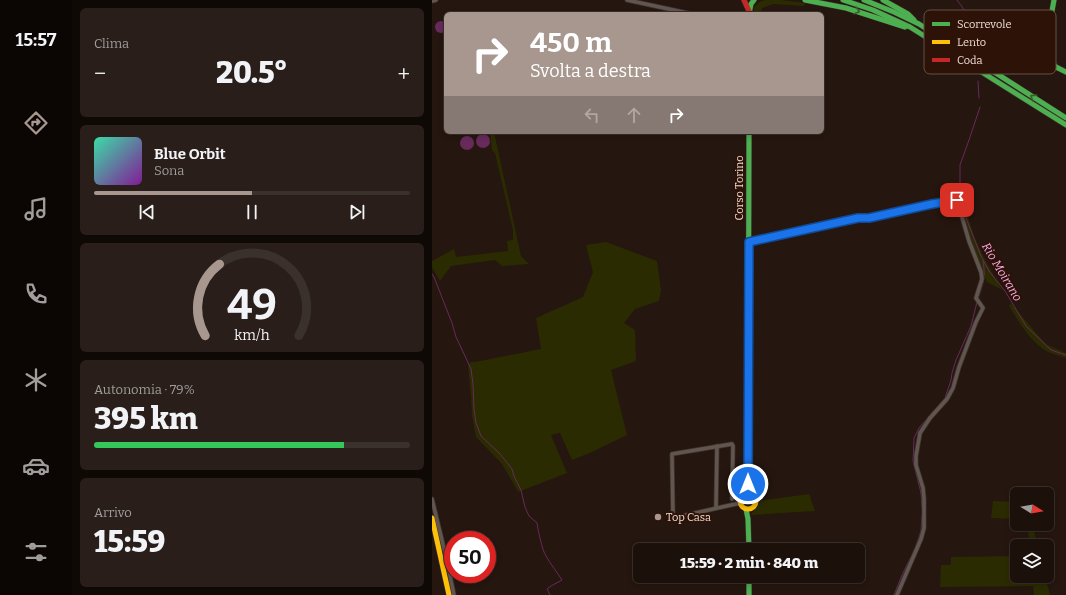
<!DOCTYPE html>
<html lang="it">
<meta charset="utf-8">
<style>
:root{--surface:#1c100b;--page:#291e19;--text:#f1f3f6;--muted:#a09d9d;--line:#3a302c;--accent:#a8978f}
body{margin:0;font-family:Bitter,serif;background:var(--page);color:var(--text);height:100vh;display:flex;flex-direction:column;font-size:15px;white-space:nowrap}
*{box-sizing:border-box;margin:0}
p{font-size:13px;color:var(--muted)}
.icon{flex:none;width:22px;height:22px;fill:none;stroke:currentColor;stroke-width:2;stroke-linecap:round;stroke-linejoin:round}
.map{position:relative;flex:1;overflow:hidden}
.side{display:flex;flex-direction:column;gap:8px;padding:8px;background:#0f0906;width:360px}
.side>*{flex:none}
.guide{position:absolute;left:12px;top:12px;width:380px;height:122px;border-radius:6px;box-shadow:0 2px 6px #0003,0 0 0 1px var(--line);background:#a8978f;color:#fff;overflow:hidden}
.needle{width:26px;rotate:101deg}
.buttons{position:absolute;left:578px;top:487px;display:grid;gap:8px}
.buttons a{display:grid;place-items:center;width:44px;height:44px;border-radius:6px;background:var(--surface);box-shadow:0 2px 6px #0003,0 0 0 1px var(--line);font-size:20px}
.speed{position:absolute;left:12px;top:531px;display:flex;gap:8px;font-size:20px;font-weight:700;text-align:center}
.speed>*{display:grid;place-content:center;width:52px;height:52px;border-radius:50%;background:var(--surface);box-shadow:0 2px 6px #0003,0 0 0 1px var(--line);line-height:1}
.speed .limit{border:6px solid #d22;background:#fff;color:#111}
.pin{position:absolute;display:grid;place-items:center;width:34px;height:34px;color:#fff;margin:-17px;border-radius:8px;box-shadow:0 2px 6px #0006}
.me{position:absolute;width:44px;margin:-22px;rotate:0deg;stroke-linejoin:round;filter:drop-shadow(0 0 3px #0008)}
.turn{display:flex;align-items:center;gap:14px;height:84px;padding:0 20px;font-size:18px}
.turn .icon{width:52px;height:52px;stroke-width:2.5}
.turn b{display:block;font-size:28px;line-height:34px}
.lanes{display:flex;align-items:center;height:38px;padding:0 20px;background:#0003;justify-content:center;gap:20px;direction:ltr}
.lanes .off{opacity:.35}
.big{font-size:30px;font-weight:800;line-height:1.1}
.side .tile{flex:1;display:flex;flex-direction:column;justify-content:center;gap:6px;min-width:0;padding:0 14px;border-radius:6px;background:var(--page)}
.side .dial{align-items:center;gap:0}
.dial svg{height:104px;overflow:visible;fill:none;stroke:var(--line);stroke-width:7;stroke-linecap:round;text-anchor:middle}
.dial text{fill:var(--text);stroke:none}
.song{display:flex;align-items:center;gap:12px}
.cover{width:48px;height:48px;border-radius:6px;background:linear-gradient(135deg,hsl(160 70% 55%),hsl(290 70% 35%))}
.played{height:4px;border-radius:2px;background:linear-gradient(90deg,var(--accent) 50%,var(--line) 50%)}
.keys{display:flex;justify-content:space-around;direction:ltr}
.heat{display:flex;justify-content:space-between;align-items:center;font-size:22px;direction:ltr}
.charge{height:6px;border-radius:3px;background:linear-gradient(90deg,#34c759 79%,var(--line) 0)}
.trip{position:absolute;left:201px;top:543px;width:232px;height:40px;border-radius:6px;background:var(--surface);box-shadow:0 2px 6px #0003,0 0 0 1px var(--line);font-weight:800;line-height:40px;text-align:center}
main{display:flex;flex:1;min-height:0}
.tabs{display:flex;flex-direction:column;width:72px;justify-content:space-around;align-items:center;background:#0b0604;color:var(--muted)}
.tabs .icon{width:28px;height:28px}
.tabs .on{color:var(--accent)}
.tabs b{font-size:18px;color:var(--text)}
.map>svg:first-child{display:block}
</style>
<main>
<nav class="tabs">
<b>15:57</b>
<svg class="icon on" aria-label="directions" viewBox="0 0 24 24"><path d="M12 3l9 9-9 9-9-9zM9 14v-3h6M13 9l2 2-2 2"/></svg>
<svg class="icon" aria-label="music" viewBox="0 0 24 24"><path d="M9 18V5l10-2v13"/><circle cx="6" cy="18" r="3"/><circle cx="16" cy="16" r="3"/></svg>
<svg class="icon" aria-label="phone" viewBox="0 0 24 24"><path d="M5 4h4l2 5-3 2q2 4 5 5l2-3 5 2v4C11 20 4 13 5 4z"/></svg>
<svg class="icon" aria-label="climate" viewBox="0 0 24 24"><path d="M12 3v18M4 7l16 10M4 17L20 7"/></svg>
<svg class="icon" aria-label="car" viewBox="0 0 24 24"><path d="M5 17H2v-5l4-1 3-4h7l3 4 3 1v5h-3M9 17h6M6 11h13"/><circle cx="7" cy="17" r="2"/><circle cx="17" cy="17" r="2"/></svg>
<svg class="icon" aria-label="filters" viewBox="0 0 24 24"><path d="M4 7h16M4 17h16"/><circle cx="9" cy="7" r="2"/><circle cx="15" cy="17" r="2"/></svg>
</nav>
<section class="side">
<div class="tile"><p>Clima</p>
<div class="heat"><a>−</a><b class="big">20.5°</b><a>+</a></div>
</div>
<div class="tile">
<div class="song"><i class="cover"></i><div><b>Blue Orbit</b><p>Sona</p></div></div>
<div class="played"></div>
<div class="keys"><svg class="icon" aria-label="previous" viewBox="0 0 24 24"><path d="M18 5L8 12l10 7zM5 5v14"/></svg><svg class="icon" aria-label="pause" viewBox="0 0 24 24"><path d="M8 5v14M16 5v14"/></svg><svg class="icon" aria-label="next" viewBox="0 0 24 24"><path d="M6 5l10 7-10 7zM19 5v14"/></svg></div>
</div>
<div class="tile dial"><svg viewBox="0 0 100 80">
<path d="M14 69A42 42 0 1 1 86 69"/>
<path d="M14 69A42 42 0 0 1 25 14" stroke="#a8978f"/>
<text x="50" y="56" font-size="32" font-weight="700">49</text>
<text x="50" y="72" font-size="11">km/h</text>
</svg></div>
<div class="tile"><p>Autonomia · 79%</p><b class="big">395 km</b><div class="charge"></div></div>
<div class="tile"><p>Arrivo</p><b class="big">15:59</b></div>
</section>
<div class="map">
<svg width="634" height="595" viewBox="0 0 634 595">
<rect width="100%" height="100%" fill="#25160f"/>
<g fill="#2b2b02">
<polygon points="335,0 349,0 373,3 372,6 341,4 330,8 329,14 322,14 322,7 329,1"/>
<polygon points="58,132 62,132 89,256 97,264 70,266 63,260 19,266 8,281 0,267 0,261 22,249 24,257 76,251 75,241 81,240 81,230 63,153 60,150"/>
<polygon points="524,183 527,197 523,197 512,186"/>
<polygon points="527,202 531,202 542,236 553,260 570,290 555,282 541,247"/>
<polygon points="174,242 225,261 229,290 227,301 203,309 192,323 203,330 204,361 179,370 195,435 160,452 140,460 128,433 119,435 135,473 86,492 84,488 70,464 44,437 40,416 39,396 36,365 39,362 43,362 109,349 104,318 151,297 161,272 154,245"/>
<path d="M579 303 604 333 615 345 634 353V358C628 356 621 354 616 352 598 342 587 322 577 306Z"/>
<path d="M377 494 383 511 319 515C322 509 325 509 327 501Z"/>
<polygon points="561,501 585,502 585,519 559,518"/>
<polygon points="595,524 600,524 606,546 598,546"/>
<polygon points="585,556 585,576 613,576 618,595 602,595 601,586 508,587 509,565 519,565 519,557"/>
</g>
<g fill="#672a5b">
<circle cx="9" cy="27" r="6"/>
<circle cx="51" cy="141" r="7"/>
<circle cx="35" cy="143" r="7"/>
</g>
<g fill="none" stroke-linecap="round" stroke-linejoin="round">
<g stroke="#672a5b" stroke-width="1">
<path d="M525 0C538 16 544 35 551 54"/>
<polyline points="546,81 547,98"/>
<polyline points="548,107 537,140 528,165 528,191 534,218 549,256 557,271 573,291 594,326 619,350 634,355"/>
<path d="M0 274 2 277 20 323 24 337 33 356 39 369 41 384 42 409 44 423 49 436 68 454 80 469 82 476 89 490 93 507 97 516 105 523C106 530 110 550 114 556 119 565 125 572 130 580L119 586 115 589 118 595"/>
<path d="M546 299C551 283 554 278 551 261"/>
<polyline points="490,507 489,493 481,461 482,438 487,428 513,398 519,380 520,373 524,360 539,326 545,302"/>
<polyline points="484,546 489,531 490,516"/>
<polyline points="462,595 470,575 483,549"/>
</g>
<g stroke="#3f332e" stroke-width="5">
<g id="street">
<polyline points="195,0 260,14"/>
<polyline points="0,1 4,0"/>
<polyline points="317,242 426,218 437,218 500,204 528,199"/>
<polyline points="0,499 15,561 22,595"/>
<polyline points="300,499 301,446 300,444 240,454 241,518 308,503"/>
<polyline points="284,508 285,446"/>
<polyline points="465,595 489,539 492,528 492,499 491,488 484,465 484,456 488,433 498,418 515,399 521,388 527,367 544,322 551,308 544,298 550,279 549,272 537,241 525,200"/>
</g>
</g>
<g stroke="#3f332e" stroke-width="6">
<g id="fast">
<polyline points="373,0 414,8 473,27"/>
<polyline points="411,0 441,10 478,27 634,125"/>
<polyline points="432,0 462,12 487,24 634,118"/>
<polyline points="451,0 476,14 482,20"/>
<polyline points="622,0 618,22 621,64 624,67 634,72"/>
<polyline points="317,14 319,4 322,0"/>
<polyline points="314,493 316,484 317,132"/>
<polyline points="314,509 316,519 317,550"/>
<polyline points="317,576 317,595"/>
</g>
</g>
<g stroke="#3f332e" stroke-width="6">
<g id="slow">
<circle cx="316" cy="501" r="8"/>
<polyline points="0,518 17,595"/>
</g>
</g>
<g stroke="#3f332e" stroke-width="6">
<polyline id="jam" points="312,0 317,11"/>
</g>
<use href="#street" stroke="#615550" stroke-width="3.5"/>
<use href="#fast" stroke="#4caf50" stroke-width="5"/>
<use href="#slow" stroke="#ffc107" stroke-width="5"/>
<use href="#jam" stroke="#c62828" stroke-width="5"/>
</g>
<defs><path id="oneway-chevron" d="M-2-3.5L2.5 0L-2 3.5" fill="none" stroke-width="1.6" stroke-linecap="round" stroke-linejoin="round"/></defs>
<g stroke="#3c602c">
<use href="#oneway-chevron" transform="translate(425 11) rotate(16)"/>
<use href="#oneway-chevron" transform="translate(601 97) rotate(-147)"/>
</g>
<g fill="none" stroke-linecap="round" stroke-linejoin="round">
<g stroke="#114b97" stroke-width="10">
<polyline id="route" points="316,484 317,242 426,218 437,218 500,204 525,200"/>
</g>
<use href="#route" stroke="#1a73e8" stroke-width="7"/>
</g>
<circle fill="#a8978f" stroke="#2d1207" stroke-width="1.5" cx="226" cy="517" r="4"/>
<g text-anchor="middle" dominant-baseline="central" stroke-width="4" stroke-linejoin="round" paint-order="stroke">
<g font-size="11" fill="#efdcd4" stroke="#2d1207">
<text transform="translate(307 188) rotate(-90)">Corso Torino</text>
</g>
<g font-size="11" fill="#efdcd4" stroke="#2d1207" text-anchor="start">
<text x="234" y="517">Top Casa</text>
</g>
<g font-size="12" font-style="italic" fill="#f7abe8" stroke="#2d1207">
<text transform="translate(570 272) rotate(59)">Rio Moirano</text>
</g>
</g>
<rect x="492" y="10" width="132" height="64" rx="6" fill="#2d1207" stroke="#674f44" stroke-width="1"/>
<rect x="500" y="22" width="18" height="4" fill="#4caf50"/>
<rect x="500" y="40" width="18" height="4" fill="#ffc107"/>
<rect x="500" y="58" width="18" height="4" fill="#c62828"/>
<g font-size="11" fill="#efdcd4">
<text x="525" y="28">Scorrevole</text>
<text x="525" y="46">Lento</text>
<text x="525" y="64">Coda</text>
</g>
</svg>
<div class="buttons">
<a><svg class="needle" viewBox="-14 -14 28 28"><path d="M0-13l5 13h-10z" fill="#e53935"/><path d="M0 13l5-13h-10z" fill="#a09d9d"/></svg></a>
<a><svg class="icon" aria-label="layers" viewBox="0 0 24 24"><path d="M12 4l9 5-9 5-9-5zM3 14l9 5 9-5"/></svg></a>
</div>
<div class="speed"><div class="limit">50</div></div>
<div class="pin" style="left:525px;top:200px;background:#d93025"><svg class="icon" aria-label="arrive" viewBox="0 0 24 24"><path d="M6 21V4h12l-3 4 3 4H6"/></svg></div>
<svg class="me" style="left:316px;top:484px" viewBox="-20 -20 40 40"><circle r="17" fill="#1a73e8" stroke="#fff" stroke-width="3"/><path d="M0-11L8 9 0 5-8 9z" fill="#fff"/></svg>
<div class="trip">15:59 · 2 min · 840 m</div>
<div class="guide">
<div class="turn"><svg class="icon" aria-label="right" viewBox="0 0 24 24"><path d="M7 20v-9h11M14 6l5 5-5 5"/></svg><div><b>450 m</b>Svolta a destra</div></div>
<div class="lanes"><svg class="icon off" aria-label="left" viewBox="0 0 24 24"><path d="M17 20v-9H6M10 6l-5 5 5 5"/></svg><svg class="icon off" aria-label="ahead" viewBox="0 0 24 24"><path d="M12 20V5M6 11l6-6 6 6"/></svg><svg class="icon" aria-label="right" viewBox="0 0 24 24"><path d="M7 20v-9h11M14 6l5 5-5 5"/></svg></div>
</div>
</div>
</main>
